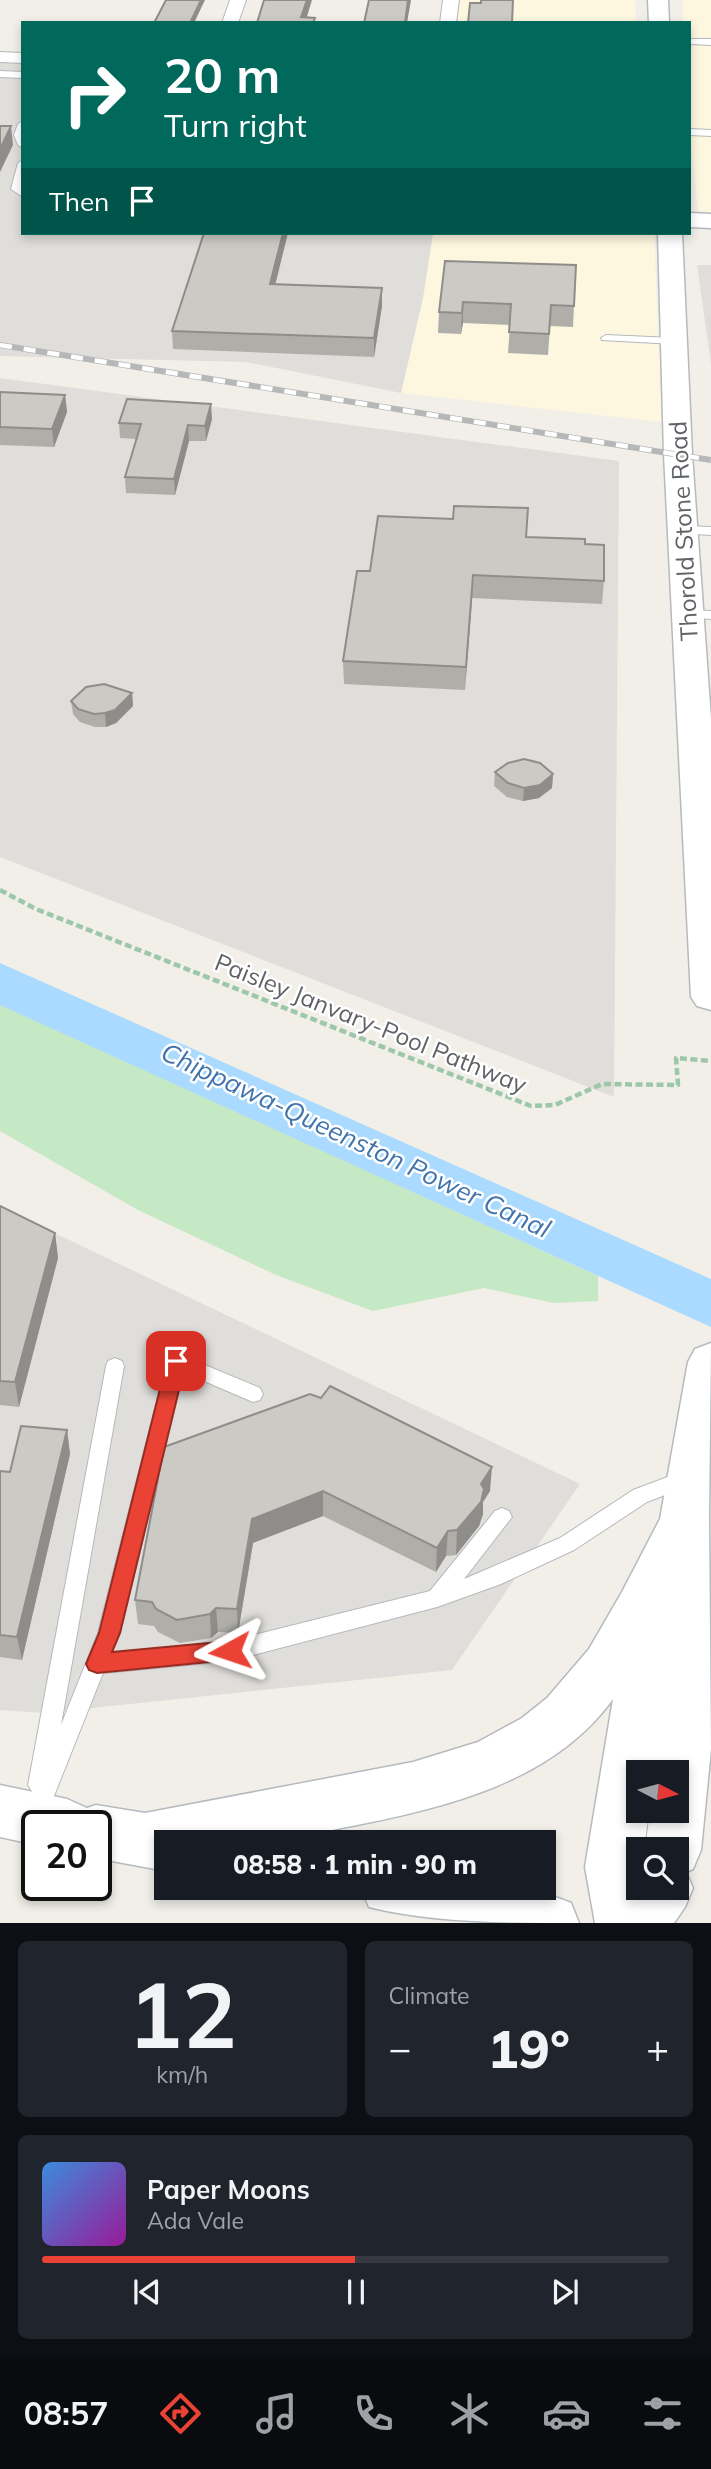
<!DOCTYPE html>
<meta charset="utf-8">
<style>
:root{--surface:#171b24;--page:#20242c;--text:#f1f3f6;--muted:#9ea1a6;--line:#363941;--accent:#ea4335}
body{margin:0;font-family:Mulish,sans-serif;background:var(--page);color:var(--text);height:100vh;display:flex;flex-direction:column;font-size:26px;white-space:nowrap}
*{box-sizing:border-box;margin:0}
p{font-size:23px;color:var(--muted)}
.icon{flex:none;width:38px;height:38px;fill:none;stroke:currentColor;stroke-width:2;stroke-linecap:round;stroke-linejoin:round}
.map{position:relative;height:1923px;overflow:hidden}
.side{display:flex;flex-direction:column;gap:18px;padding:18px;background:#0d0f14;flex:1}
.side>*{flex:none}
.top-card{position:absolute;left:21px;top:21px;width:670px;height:214px;border-radius:0px;box-shadow:0 4px 10px #0003;background:#00695c;color:#fff;overflow:hidden}
.needle{width:46px;rotate:96deg}
.buttons{position:absolute;left:626px;top:1760px;display:grid;gap:14px}
.buttons a{display:grid;place-items:center;width:63px;height:63px;border-radius:0px;background:var(--surface);box-shadow:0 4px 10px #0003;font-size:35px}
.speed{position:absolute;left:21px;top:1810px;display:flex;gap:14px;font-size:35px;font-weight:700;text-align:center}
.speed>*{display:grid;place-content:center;width:91px;height:91px;border-radius:50%;background:var(--surface);box-shadow:0 4px 10px #0003;line-height:1}
.speed .limit{border:4px solid #111;border-radius:10px;background:#fff;color:#111}
.pin{position:absolute;display:grid;place-items:center;width:60px;height:60px;color:#fff;margin:-30px;border-radius:14px;box-shadow:0 4px 10px #0006}
.me{position:absolute;width:77px;margin:-38px;rotate:265deg;stroke-linejoin:round;filter:drop-shadow(0 0 5px #0008)}
.turn{display:flex;align-items:center;gap:24px;height:147px;padding:0 28px;font-size:32px}
.turn .icon{width:91px;height:91px;stroke-width:2.5}
.turn b{display:block;font-size:49px;line-height:60px}
.then{display:flex;align-items:center;height:66px;padding:0 28px;background:#0003;gap:14px;font-size:26px}
.big{font-size:52px;font-weight:800;line-height:1.1}
.side .widget{flex:1;display:flex;flex-direction:column;justify-content:center;gap:10px;min-width:0;padding:0 24px;border-radius:10px;background:var(--page)}
.side .dial{align-items:center;gap:0}
.dial b{font-size:91px;line-height:1}
.song{display:flex;align-items:center;gap:21px}
.cover{width:84px;height:84px;border-radius:10px;background:linear-gradient(135deg,hsl(210 70% 55%),hsl(300 70% 35%))}
.played{height:7px;border-radius:4px;background:linear-gradient(90deg,var(--accent) 50%,var(--line) 50%)}
.keys{display:flex;justify-content:space-around;direction:ltr}
.heat{display:flex;justify-content:space-between;align-items:center;font-size:38px;direction:ltr}
.side .tiles{flex:1;display:grid;gap:18px;grid-template-columns:1fr 1fr}
.widget:last-child{grid-column:span 2}
.trip{position:absolute;left:154px;top:1830px;width:402px;height:70px;border-radius:0px;background:var(--surface);box-shadow:0 4px 10px #0003;font-weight:800;line-height:70px;text-align:center}
.dock{display:flex;height:112px;justify-content:space-around;align-items:center;background:#090b0e;color:var(--muted)}
.dock .icon{width:49px;height:49px}
.dock .active{color:var(--accent)}
.dock b{font-size:32px;color:var(--text)}
.map>svg:first-child{display:block}
</style>
<div class="map">
<svg width="711" height="1923" viewBox="0 0 711 1923">
<rect width="100%" height="100%" fill="#f1efe8"/>
<g fill="#fef7e0">
<polygon points="460,0 635,0 636,23 456,23"/>
<polygon points="683,0 711,0 711,212 698,211 690,134 690,23 683,23"/>
<polygon points="433,233 654,233 662,422 401,393 423,298"/>
</g>
<g fill="#e0deda">
<polygon points="0,61 23,62 23,233 433,233 423,298 401,393 246,362 0,356"/>
<polygon points="697,265 711,265 711,364"/>
<polygon points="0,378 619,461 614,1097 0,857"/>
<polygon points="0,1207 580,1484 452,1670 45,1713 0,1710"/>
</g>
<polygon fill="#c5e8c5" points="0,1003 598,1276 598,1301 554,1303 484,1288 373,1311 276,1275 138,1210 0,1131"/>
<polygon fill="#aadaff" points="0,963 711,1279 711,1327 0,1005"/>
<g fill="none" stroke-linecap="round" stroke-linejoin="round">
<g stroke="#b5b8bc" stroke-width="2">
<g id="service">
<polygon points="711,39 711,45 690,44 690,39"/>
<polygon points="0,71 23,72 23,78 0,77"/>
<polygon points="23,121 23,148 18,145 14,135 18,124"/>
<polygon points="690,129 711,130 711,136 690,135"/>
<polygon points="23,160 23,197 11,189 18,163"/>
<polygon points="606,335 674,338 679,341 674,344 602,340 601,338"/>
<polygon points="683,526 711,527 711,535 679,533 679,527"/>
<polygon points="688,610 711,611 711,619 683,617 683,611"/>
<polygon points="176,1353 260,1388 263,1394 260,1400 253,1402 183,1372 120,1633 111,1653 230,1641 430,1591 495,1511 502,1508 509,1511 512,1517 464,1579 560,1538 633,1490 686,1470 693,1472 696,1478 693,1484 647,1502 574,1550 501,1584 437,1607 230,1661 103,1673 44,1821 36,1824 28,1821 25,1813 33,1793 28,1785 106,1366 108,1361 115,1358 122,1361 124,1366 61,1725 98,1633 167,1361 169,1356"/>
</g>
</g>
<g stroke="#b5b8bc" stroke-width="2">
<g id="minor">
<polygon points="230,0 246,0 238,23 222,23"/>
<polygon points="443,0 459,0 456,23 440,23"/>
<polygon points="0,52 23,53 23,63 0,62"/>
</g>
</g>
<g stroke="#b5b8bc" stroke-width="3">
<polygon id="tertiary" points="690,213 711,214 711,228 690,227"/>
</g>
<g stroke="#b6babf" stroke-width="3">
<g id="secondary">
<polygon points="648,0 668,0 669,23 649,23"/>
<polygon points="658,233 682,233 692,454 711,719 711,1010 697,1006 691,997 664,454"/>
<path d="M711 1343 709 1518 711 1749 701 1850 693 1869 686 1872 693 1888 685 1907 674 1923H595L585 1867 613 1699C553 1782 447 1807 352 1826 324 1831 296 1839 268 1842 235 1847 199 1843 166 1843V1871L96 1858V1825H37V1845L0 1837V1785L67 1799 87 1808 96 1805 145 1813 413 1762 478 1742 522 1718 547 1698 589 1649 622 1592 660 1519 688 1362 695 1349ZM639 1773H677V1811H650L645 1850H677V1888H639V1850H644L649 1811H639Z"/>
<path d="M361 1888C427 1888 511 1878 571 1903L579 1923C512 1923 432 1923 369 1907Z"/>
</g>
</g>
<polyline stroke="#9cc7a9" stroke-width="4.5" stroke-dasharray="7 3.5" stroke-linecap="butt" points="0,890 36,909 531,1106 555,1105 602,1084 678,1085 676,1058 711,1061"/>
<use href="#service" fill="#fff" fill-rule="evenodd"/>
<use href="#minor" fill="#fff" fill-rule="evenodd"/>
<use href="#tertiary" fill="#fff" fill-rule="evenodd"/>
<use href="#secondary" fill="#fff" fill-rule="evenodd"/>
<g stroke="#b6b7b8" stroke-width="6">
<polyline id="rail" points="0,345 711,460"/>
</g>
<use href="#rail" stroke="#fff" stroke-width="4.5" stroke-dasharray="12" stroke-linecap="butt"/>
</g>
<g fill="#afaea9">
<polygon points="445,261 574,306 573,327 550,326 548,355 508,353 510,325 463,323 461,334 438,333 439,312"/>
<polygon points="275,284 382,306 374,357 173,349 172,331"/>
<polygon points="0,392 65,395 67,412 54,447 0,445"/>
<polygon points="212,419 206,441 189,441 175,495 126,493 125,477 136,439 120,438 119,423"/>
<polygon points="453,519 526,537 585,544 604,581 602,604 472,598 465,690 344,684 343,661 370,571"/>
<polygon points="132,693 133,706 116,723 106,727 95,727 80,722 73,714 71,701"/>
<polygon points="495,772 553,774 552,788 539,798 523,801 507,797 494,786"/>
<polygon points="0,1206 55,1233 58,1258 19,1407 0,1405"/>
<polygon points="67,1430 70,1454 22,1660 0,1657 0,1471 10,1472"/>
<polygon points="164,1447 490,1491 483,1502 483,1514 479,1526 456,1555 446,1556 436,1572 323,1516 253,1543 238,1633 218,1632 211,1638 180,1643 158,1632 154,1626 138,1624 135,1600"/>
</g>
<g fill="#8f8d8a">
<polygon points="201,0 205,0 194,23 190,23"/>
<polygon points="307,0 312,0 305,23 301,17"/>
<polygon points="408,0 411,0 407,23 405,23"/>
<polygon points="11,126 13,145 0,172 0,149"/>
<polygon points="283,233 288,233 271,302 270,284"/>
<polygon points="382,288 382,306 374,357 374,338"/>
<polygon points="463,302 463,323 461,334 462,313"/>
<polygon points="65,395 67,412 54,447 52,429"/>
<polygon points="211,404 212,419 206,441 205,426"/>
<polygon points="188,425 189,441 175,495 174,479"/>
<polygon points="473,575 472,598 465,690 466,667"/>
<polygon points="132,693 133,706 116,723 106,727 105,713"/>
<polygon points="553,774 552,788 539,798 523,801 524,788"/>
<polygon points="55,1233 58,1258 19,1407 15,1382"/>
<polygon points="67,1430 70,1454 22,1660 17,1637"/>
<polygon points="492,1467 490,1491 483,1502 483,1514 479,1526 456,1555 457,1530 481,1484"/>
<polygon points="323,1491 323,1516 253,1543 238,1633 237,1609 252,1519"/>
<polygon points="448,1531 446,1556 436,1572 437,1548"/>
<polygon points="216,1608 218,1632 211,1638 210,1614"/>
</g>
<g fill="#cccac5" stroke="#8f8d8a" stroke-width="2">
<polygon points="166,0 201,0 190,23 154,23"/>
<polygon points="264,0 307,0 301,17 315,18 313,23 257,23"/>
<polygon points="369,0 408,0 405,23 364,23"/>
<polygon points="481,0 513,0 512,23 468,23 470,3 481,3"/>
<polygon points="0,126 11,126 0,149"/>
<polygon points="204,233 283,233 270,284 382,288 374,338 172,331"/>
<polygon points="445,261 576,265 574,306 551,305 549,334 509,332 511,304 463,302 462,313 439,312"/>
<polygon points="0,392 65,395 52,429 0,427"/>
<polygon points="127,399 211,404 205,426 188,425 174,479 125,477 141,424 119,423"/>
<polygon points="454,506 528,508 526,537 585,539 585,544 604,545 604,581 473,575 466,667 343,661 357,571 370,571 378,516 453,519"/>
<polygon points="104,684 132,693 115,710 105,713 94,714 78,709 71,701 86,687"/>
<polygon points="524,759 540,763 553,774 540,785 524,788 508,783 495,772 508,763"/>
<polygon points="0,1206 55,1233 15,1382 0,1381"/>
<polygon points="330,1386 492,1467 481,1484 484,1489 481,1502 457,1530 448,1531 437,1548 323,1491 252,1519 237,1609 216,1608 210,1614 177,1620 156,1609 152,1602 135,1600 164,1447 310,1394 321,1398"/>
<polygon points="21,1426 67,1430 17,1637 0,1635 0,1471 10,1472"/>
</g>
<polygon fill="#ea4335" stroke="#982c22" stroke-width="2" points="176,1353 183,1355 186,1361 120,1633 112,1652 230,1641 237,1644 240,1651 237,1657 230,1660 97,1673 89,1670 86,1664 99,1633 167,1361 170,1355"/>
<g text-anchor="middle" dominant-baseline="central" stroke-width="5" stroke-linejoin="round" paint-order="stroke">
<g font-size="24" fill="#5f6368" stroke="#fff">
<text transform="translate(683 531) rotate(-93)">Thorold Stone Road</text>
<text transform="translate(371 1023) rotate(22)">Paisley Janvary-Pool Pathway</text>
</g>
<g font-size="26" font-style="italic" fill="#4174aa" stroke="#fff">
<text transform="translate(356 1140) rotate(25)">Chippawa-Queenston Power Canal</text>
</g>
</g>
</svg>
<div class="buttons">
<a><svg class="needle" viewBox="-14 -14 28 28"><path d="M0-13l5 13h-10z" fill="#e53935"/><path d="M0 13l5-13h-10z" fill="#9ea1a6"/></svg></a>
<a><svg class="icon" aria-label="search" viewBox="0 0 24 24"><circle cx="10" cy="10" r="6"/><path d="M15 15l6 6"/></svg></a>
</div>
<div class="speed"><div class="limit">20</div></div>
<div class="pin" style="left:176px;top:1361px;background:#d93025"><svg class="icon" aria-label="arrive" viewBox="0 0 24 24"><path d="M6 21V4h12l-3 4 3 4H6"/></svg></div>
<svg class="me" style="left:230px;top:1651px" viewBox="-20 -20 40 40"><path d="M0-17L14 15 0 8-14 15z" fill="#ea4335" stroke="#fff" stroke-width="4"/></svg>
<div class="trip">08:58 · 1 min · 90 m</div>
<div class="top-card">
<div class="turn"><svg class="icon" aria-label="right" viewBox="0 0 24 24"><path d="M7 20v-9h11M14 6l5 5-5 5"/></svg><div><b>20 m</b>Turn right</div></div>
<div class="then">Then<svg class="icon" aria-label="arrive" viewBox="0 0 24 24"><path d="M6 21V4h12l-3 4 3 4H6"/></svg></div>
</div>
</div>
<section class="side">
<div class="tiles">
<div class="widget dial"><b>12</b><p>km/h</p></div>
<div class="widget"><p>Climate</p>
<div class="heat"><a>−</a><b class="big">19°</b><a>+</a></div>
</div>
<div class="widget">
<div class="song"><i class="cover"></i><div><b>Paper Moons</b><p>Ada Vale</p></div></div>
<div class="played"></div>
<div class="keys"><svg class="icon" aria-label="previous" viewBox="0 0 24 24"><path d="M18 5L8 12l10 7zM5 5v14"/></svg><svg class="icon" aria-label="pause" viewBox="0 0 24 24"><path d="M8 5v14M16 5v14"/></svg><svg class="icon" aria-label="next" viewBox="0 0 24 24"><path d="M6 5l10 7-10 7zM19 5v14"/></svg></div>
</div>
</div>
</section>
<nav class="dock">
<b>08:57</b>
<svg class="icon active" aria-label="directions" viewBox="0 0 24 24"><path d="M12 3l9 9-9 9-9-9zM9 14v-3h6M13 9l2 2-2 2"/></svg>
<svg class="icon" aria-label="music" viewBox="0 0 24 24"><path d="M9 18V5l10-2v13"/><circle cx="6" cy="18" r="3"/><circle cx="16" cy="16" r="3"/></svg>
<svg class="icon" aria-label="phone" viewBox="0 0 24 24"><path d="M5 4h4l2 5-3 2q2 4 5 5l2-3 5 2v4C11 20 4 13 5 4z"/></svg>
<svg class="icon" aria-label="climate" viewBox="0 0 24 24"><path d="M12 3v18M4 7l16 10M4 17L20 7"/></svg>
<svg class="icon" aria-label="car" viewBox="0 0 24 24"><path d="M5 17H2v-5l4-1 3-4h7l3 4 3 1v5h-3M9 17h6M6 11h13"/><circle cx="7" cy="17" r="2"/><circle cx="17" cy="17" r="2"/></svg>
<svg class="icon" aria-label="filters" viewBox="0 0 24 24"><path d="M4 7h16M4 17h16"/><circle cx="9" cy="7" r="2"/><circle cx="15" cy="17" r="2"/></svg>
</nav>
